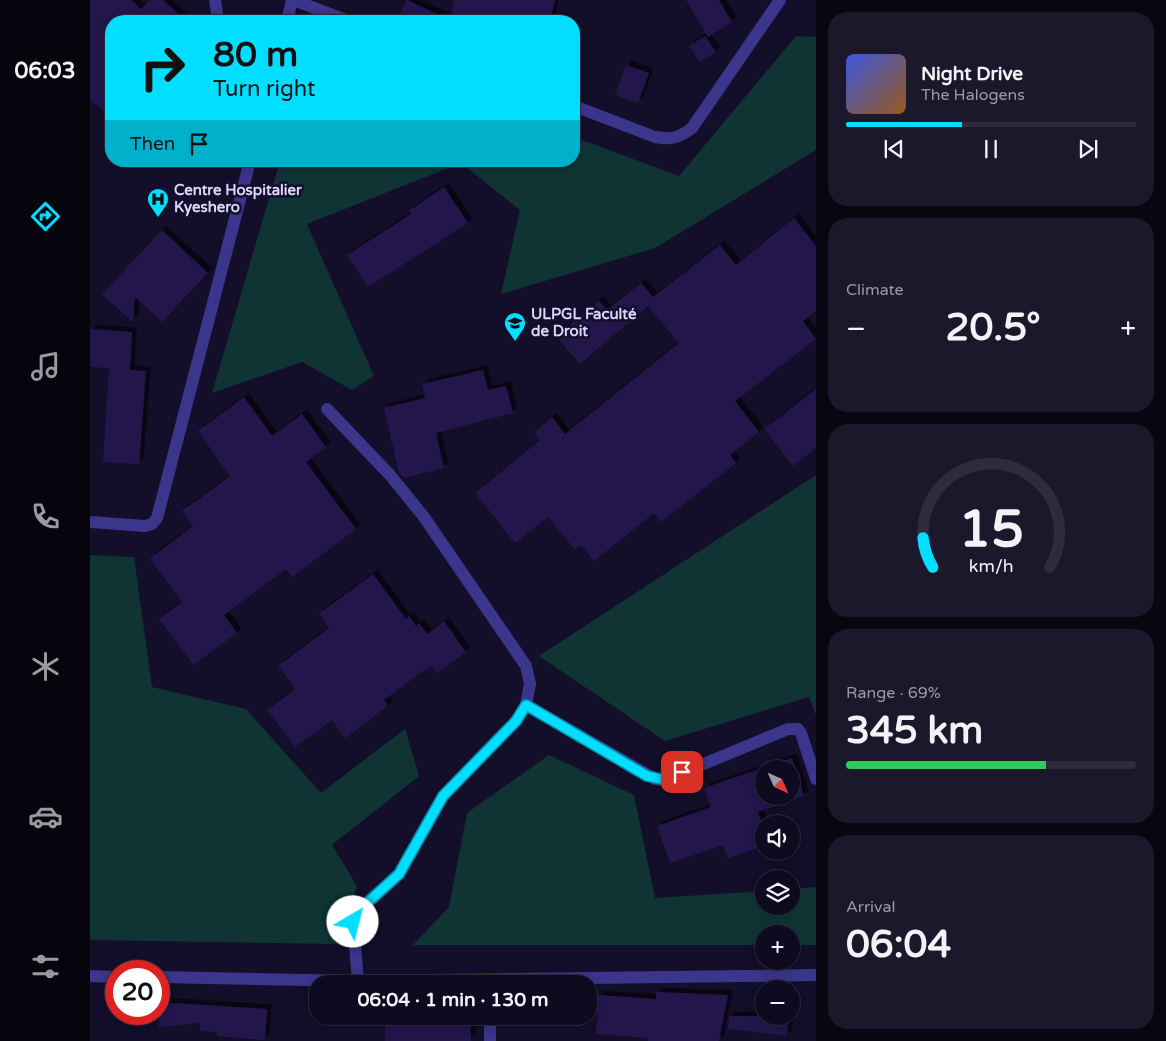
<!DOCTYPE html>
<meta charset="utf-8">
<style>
:root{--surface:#0e0a1f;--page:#1c182c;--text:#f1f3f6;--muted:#9b9aa4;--line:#2e2b3d;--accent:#02deff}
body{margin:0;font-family:"Varela Round",sans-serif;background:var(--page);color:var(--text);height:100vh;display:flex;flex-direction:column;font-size:19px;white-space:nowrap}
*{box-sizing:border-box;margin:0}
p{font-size:16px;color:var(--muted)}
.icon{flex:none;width:28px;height:28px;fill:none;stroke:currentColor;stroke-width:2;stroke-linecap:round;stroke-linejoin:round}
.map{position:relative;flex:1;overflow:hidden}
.sheet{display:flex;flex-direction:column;gap:12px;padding:12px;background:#080611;width:350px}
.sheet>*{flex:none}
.hud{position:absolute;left:15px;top:15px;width:475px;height:152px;border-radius:20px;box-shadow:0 2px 12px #0003,0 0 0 1px var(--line);background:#02deff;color:#111;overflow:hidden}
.needle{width:32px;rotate:135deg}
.tools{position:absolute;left:665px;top:760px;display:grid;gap:10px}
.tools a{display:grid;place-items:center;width:45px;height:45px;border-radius:50%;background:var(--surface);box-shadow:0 2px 12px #0003,0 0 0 1px var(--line);font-size:25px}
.speed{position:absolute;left:15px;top:960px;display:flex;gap:10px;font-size:25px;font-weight:700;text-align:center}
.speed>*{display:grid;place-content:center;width:65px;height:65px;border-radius:50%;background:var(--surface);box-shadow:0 2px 12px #0003,0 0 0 1px var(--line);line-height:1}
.speed .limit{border:8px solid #d22;background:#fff;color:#111}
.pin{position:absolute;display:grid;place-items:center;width:42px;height:42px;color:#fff;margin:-21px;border-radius:10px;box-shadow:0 2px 8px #0006}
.me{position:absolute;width:55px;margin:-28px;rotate:37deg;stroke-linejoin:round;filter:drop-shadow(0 0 4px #0008)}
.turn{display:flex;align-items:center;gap:18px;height:105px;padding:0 25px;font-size:22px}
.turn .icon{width:65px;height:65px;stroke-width:2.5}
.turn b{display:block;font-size:35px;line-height:42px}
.then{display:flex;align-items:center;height:48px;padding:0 25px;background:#0003;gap:10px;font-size:19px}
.big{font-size:38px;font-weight:700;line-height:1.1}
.sheet .card{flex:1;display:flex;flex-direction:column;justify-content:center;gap:8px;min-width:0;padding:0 18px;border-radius:20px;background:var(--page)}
.sheet .dial{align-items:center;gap:0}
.dial svg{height:130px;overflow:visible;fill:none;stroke:var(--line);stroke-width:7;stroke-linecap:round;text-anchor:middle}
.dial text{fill:var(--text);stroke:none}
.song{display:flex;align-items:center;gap:15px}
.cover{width:60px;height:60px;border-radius:8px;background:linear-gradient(135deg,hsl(230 70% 55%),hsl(30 70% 35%))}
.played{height:5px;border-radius:2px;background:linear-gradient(90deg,var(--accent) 40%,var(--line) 40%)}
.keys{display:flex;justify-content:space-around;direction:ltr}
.heat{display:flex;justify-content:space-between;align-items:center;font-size:28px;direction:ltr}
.charge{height:8px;border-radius:4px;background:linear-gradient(90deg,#34c759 69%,var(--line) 0)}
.trip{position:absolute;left:219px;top:975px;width:288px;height:50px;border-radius:20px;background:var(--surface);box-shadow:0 2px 12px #0003,0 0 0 1px var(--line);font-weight:700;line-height:50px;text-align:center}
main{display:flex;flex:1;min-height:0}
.dock{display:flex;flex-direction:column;width:90px;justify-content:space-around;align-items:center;background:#06040c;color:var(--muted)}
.dock .icon{width:35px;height:35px}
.dock .active{color:var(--accent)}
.dock b{font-size:22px;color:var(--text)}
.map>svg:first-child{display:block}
</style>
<main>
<nav class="dock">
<b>06:03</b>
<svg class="icon active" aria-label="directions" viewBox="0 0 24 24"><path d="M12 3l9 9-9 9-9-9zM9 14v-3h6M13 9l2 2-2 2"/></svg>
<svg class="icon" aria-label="music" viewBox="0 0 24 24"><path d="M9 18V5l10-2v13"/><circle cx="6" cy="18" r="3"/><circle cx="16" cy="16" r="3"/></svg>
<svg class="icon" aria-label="phone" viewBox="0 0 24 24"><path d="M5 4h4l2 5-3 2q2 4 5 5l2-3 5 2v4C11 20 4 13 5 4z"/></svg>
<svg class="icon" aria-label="climate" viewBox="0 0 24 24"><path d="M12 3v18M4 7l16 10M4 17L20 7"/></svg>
<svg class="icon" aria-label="car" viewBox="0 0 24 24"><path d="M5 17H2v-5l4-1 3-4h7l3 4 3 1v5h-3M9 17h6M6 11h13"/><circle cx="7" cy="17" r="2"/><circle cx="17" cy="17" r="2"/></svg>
<svg class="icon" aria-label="filters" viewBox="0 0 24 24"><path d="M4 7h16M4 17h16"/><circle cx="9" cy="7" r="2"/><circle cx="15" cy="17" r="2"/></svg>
</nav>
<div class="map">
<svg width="726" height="1041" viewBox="0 0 726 1041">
<defs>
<filter id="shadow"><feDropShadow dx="4.5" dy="-4.5" stdDeviation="0" flood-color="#0009"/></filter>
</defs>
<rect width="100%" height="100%" fill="#130e29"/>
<g fill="#103434">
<polygon points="706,36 726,37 726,150 565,248 411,294 430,210 371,163 217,224 284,376 262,390 212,362 122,393 190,161 484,161 484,137 589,176"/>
<polygon points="726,475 726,715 719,697 575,741 449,656"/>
<polygon points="0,555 44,557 62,687 156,709 231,793 315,729 329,776 242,845 267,886 248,944 0,940"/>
<polygon points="459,755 544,795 565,898 674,891 674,906 701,906 701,889 726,887 726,945 701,945 701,934 674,934 674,945 323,945 359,907 377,813"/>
</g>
<g fill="#24184c" fill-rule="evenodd" filter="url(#shadow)">
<polygon points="0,0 41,0 51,9 60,0 73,0 96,21 21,21 21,119 0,99"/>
<polygon points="317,0 360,20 364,0 465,0 460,21 306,21"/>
<polygon points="596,0 629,0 642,22 618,37"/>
<polygon points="615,36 626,52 610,62 599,46"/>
<polygon points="536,65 559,73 548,103 525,95"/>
<polygon points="354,187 378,223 278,287 257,255 321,214 319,211"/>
<polygon points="704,218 726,246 726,311 713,321 726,339 645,401 669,432 640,455 646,463 571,522 564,513 504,561 491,545 485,550 458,517 425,543 385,493 450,440 444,432 462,417 475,434 589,343 558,306 490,364 466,336 509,301 517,310 551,283 563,297 630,245 646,265"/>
<polygon points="72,230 118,273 72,322 45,297 43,322 12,294"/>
<polygon points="0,329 42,332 40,370 56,371 49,464 13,462 19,368 0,367"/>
<polygon points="393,370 398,390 416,386 423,413 346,433 354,468 313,478 309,473 294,408 335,398 332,384"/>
<polygon points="726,389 726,448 703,466 674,429"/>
<polygon points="154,397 182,436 212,414 236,447 216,462 266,529 202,577 196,569 134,615 147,633 103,665 69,619 92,602 60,559 103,526 92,511 140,476 108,431"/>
<polygon points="283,574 316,619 319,616 326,626 329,623 337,634 354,621 376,652 347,673 341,665 294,700 298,706 255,738 242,720 205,747 177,710 205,689 188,666 239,628 229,614"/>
<path d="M702 758 714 796 668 812 674 828V846L638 858 633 845 580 863 567 826 621 807 614 788ZM674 769H701V796H674Z"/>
<polygon points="566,992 638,995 629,1041 558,1041 558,1038 506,1034 508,995 566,999"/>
<polygon points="69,1002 177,1009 175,1040 127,1036 127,1032 110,1031 110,1023 69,1027"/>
<rect x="295" y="1016" width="86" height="25"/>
<polygon points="639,1016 699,1016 697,1036 638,1029"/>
</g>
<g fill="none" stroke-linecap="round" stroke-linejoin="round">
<g stroke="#3b358c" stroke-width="12">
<polyline points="237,409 300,475 334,517 436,666 440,684 436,705"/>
<polyline points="268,981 263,922 266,913 309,874 353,796 426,721 436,705 565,779 575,780 698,729 708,729 711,733 726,779"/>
</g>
<g stroke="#3b358c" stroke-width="12">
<polyline points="125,0 128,21"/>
<polyline points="203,0 259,21"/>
<polyline points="197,21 202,0"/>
<path d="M484 106 565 137C580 140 589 138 602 128L690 0"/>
<polyline points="0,522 55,526 62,524 67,518 160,161"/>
<polyline points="0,976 26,977"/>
<polyline points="69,977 268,981 726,975"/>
<polyline points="400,1016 400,1041"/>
</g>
</g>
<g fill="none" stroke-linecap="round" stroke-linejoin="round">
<g stroke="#0190a6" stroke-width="12">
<polyline id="route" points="263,922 266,913 309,874 353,796 426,721 436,705 557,776 575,780 592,772"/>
</g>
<use href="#route" stroke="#02deff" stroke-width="9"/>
</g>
<defs>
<g id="hospital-pin" transform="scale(1.125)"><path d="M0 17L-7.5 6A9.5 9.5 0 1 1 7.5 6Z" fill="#02deff" stroke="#130e29"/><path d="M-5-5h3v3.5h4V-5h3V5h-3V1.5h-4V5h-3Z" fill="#111"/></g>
<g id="university-pin" transform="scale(1.125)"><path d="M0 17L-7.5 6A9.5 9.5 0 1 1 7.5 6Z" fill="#02deff" stroke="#130e29"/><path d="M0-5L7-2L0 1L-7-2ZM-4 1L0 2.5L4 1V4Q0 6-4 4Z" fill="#111"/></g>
</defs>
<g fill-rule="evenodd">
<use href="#hospital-pin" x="68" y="199"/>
<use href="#university-pin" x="425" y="323"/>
</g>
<g text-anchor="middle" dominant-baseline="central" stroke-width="5" stroke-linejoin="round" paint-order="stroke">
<g font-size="15" font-weight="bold" fill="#dcd6ff" stroke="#130e29" text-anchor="start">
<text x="84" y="190">Centre Hospitalier<tspan x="84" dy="17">Kyeshero</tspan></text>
<text x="441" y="314">ULPGL Faculté<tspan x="441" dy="17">de Droit</tspan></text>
</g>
</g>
</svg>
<div class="tools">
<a><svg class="needle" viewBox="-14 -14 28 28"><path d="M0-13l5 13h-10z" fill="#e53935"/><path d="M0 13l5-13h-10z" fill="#9b9aa4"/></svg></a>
<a><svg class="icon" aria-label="sound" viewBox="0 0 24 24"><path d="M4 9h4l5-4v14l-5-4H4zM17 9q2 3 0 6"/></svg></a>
<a><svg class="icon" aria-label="layers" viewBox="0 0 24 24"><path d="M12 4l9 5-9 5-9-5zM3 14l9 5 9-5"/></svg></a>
<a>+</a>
<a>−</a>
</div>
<div class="speed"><div class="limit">20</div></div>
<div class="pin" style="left:592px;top:772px;background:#d93025"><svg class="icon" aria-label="arrive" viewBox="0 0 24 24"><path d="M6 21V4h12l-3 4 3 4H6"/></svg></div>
<svg class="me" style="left:263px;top:922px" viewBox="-20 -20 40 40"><circle r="19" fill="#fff"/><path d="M0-13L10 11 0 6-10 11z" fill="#02deff"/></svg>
<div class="trip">06:04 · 1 min · 130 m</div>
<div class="hud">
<div class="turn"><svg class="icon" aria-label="right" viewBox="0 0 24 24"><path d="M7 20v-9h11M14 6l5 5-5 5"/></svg><div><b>80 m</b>Turn right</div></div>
<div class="then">Then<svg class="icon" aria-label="arrive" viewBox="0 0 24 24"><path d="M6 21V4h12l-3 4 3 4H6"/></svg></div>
</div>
</div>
<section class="sheet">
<div class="card">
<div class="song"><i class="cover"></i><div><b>Night Drive</b><p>The Halogens</p></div></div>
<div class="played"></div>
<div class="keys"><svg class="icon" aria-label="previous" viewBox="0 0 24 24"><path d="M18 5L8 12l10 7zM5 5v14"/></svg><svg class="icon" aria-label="pause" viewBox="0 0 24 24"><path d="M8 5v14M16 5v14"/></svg><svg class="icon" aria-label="next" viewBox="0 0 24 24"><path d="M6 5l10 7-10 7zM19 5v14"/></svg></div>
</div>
<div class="card"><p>Climate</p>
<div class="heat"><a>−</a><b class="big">20.5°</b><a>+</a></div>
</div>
<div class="card dial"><svg viewBox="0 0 100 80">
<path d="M14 69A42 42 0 1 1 86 69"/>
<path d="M14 69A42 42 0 0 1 8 51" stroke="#02deff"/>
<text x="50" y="56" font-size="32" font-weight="700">15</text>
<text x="50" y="72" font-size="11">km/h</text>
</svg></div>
<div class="card"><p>Range · 69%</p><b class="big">345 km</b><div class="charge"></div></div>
<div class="card"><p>Arrival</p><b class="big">06:04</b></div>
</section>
</main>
